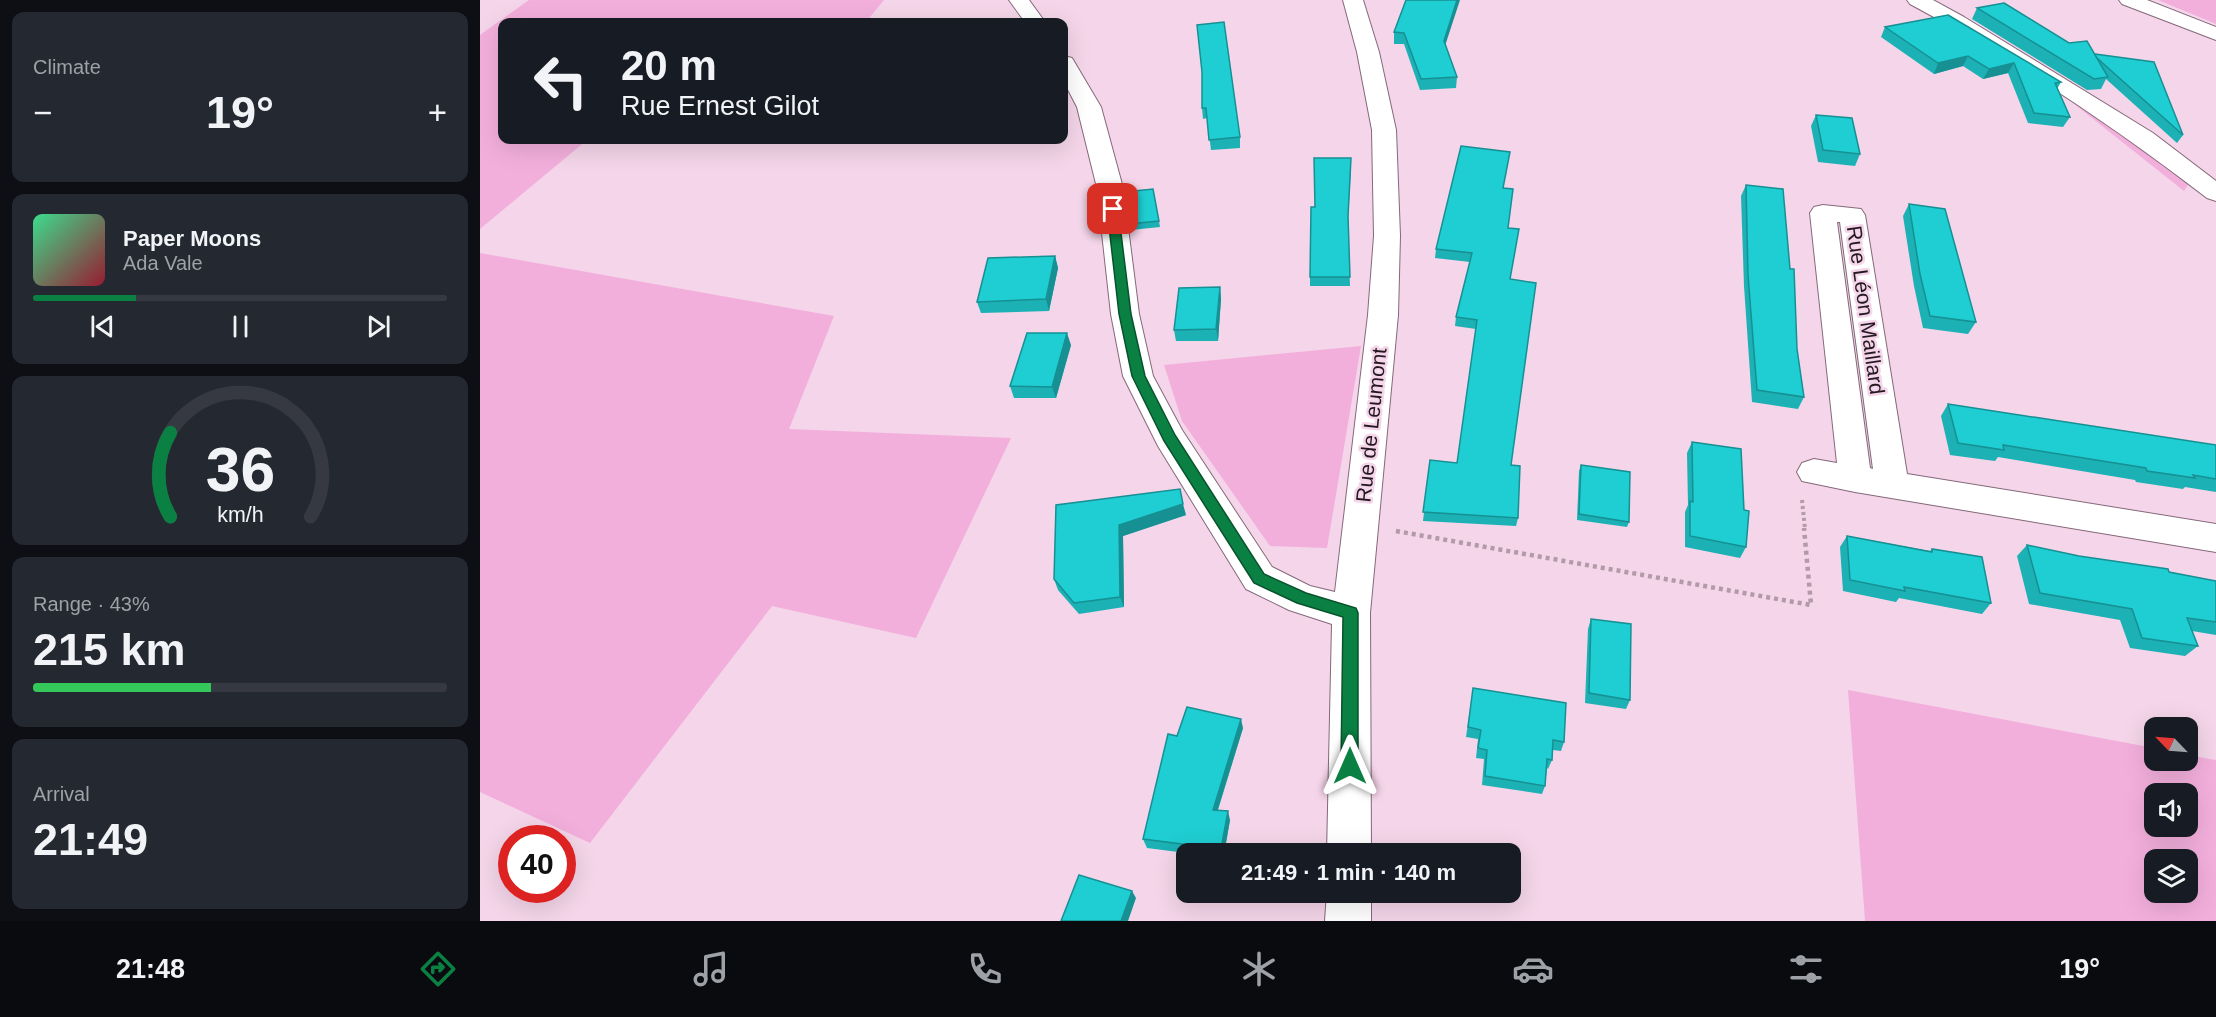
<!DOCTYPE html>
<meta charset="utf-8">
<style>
:root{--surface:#171b24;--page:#242831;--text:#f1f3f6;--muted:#9ea1a6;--line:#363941;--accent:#0b8043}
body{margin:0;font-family:Arial,sans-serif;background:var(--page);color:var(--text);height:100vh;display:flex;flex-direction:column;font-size:22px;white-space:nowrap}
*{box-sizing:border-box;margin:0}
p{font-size:20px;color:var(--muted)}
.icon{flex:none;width:33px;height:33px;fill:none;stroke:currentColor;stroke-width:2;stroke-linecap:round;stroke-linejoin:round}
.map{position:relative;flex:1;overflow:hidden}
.drawer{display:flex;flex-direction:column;gap:12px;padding:12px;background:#0d0f14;width:480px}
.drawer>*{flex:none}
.guide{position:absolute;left:18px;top:18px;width:570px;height:126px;border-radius:12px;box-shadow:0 6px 24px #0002;background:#171b24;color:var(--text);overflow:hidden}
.needle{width:39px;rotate:295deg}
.tools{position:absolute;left:1664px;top:717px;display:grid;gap:12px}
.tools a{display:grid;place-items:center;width:54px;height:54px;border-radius:12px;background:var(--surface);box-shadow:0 6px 24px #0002;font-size:30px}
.speed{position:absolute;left:18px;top:825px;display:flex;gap:12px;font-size:30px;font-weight:700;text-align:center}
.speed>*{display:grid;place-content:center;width:78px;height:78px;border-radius:50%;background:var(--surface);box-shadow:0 6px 24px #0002;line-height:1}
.speed .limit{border:9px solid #d22;background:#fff;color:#111}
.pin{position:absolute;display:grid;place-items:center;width:51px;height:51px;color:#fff;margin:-26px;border-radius:12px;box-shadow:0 3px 9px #0006}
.me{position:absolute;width:66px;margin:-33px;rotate:0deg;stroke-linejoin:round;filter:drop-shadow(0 0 4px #0008)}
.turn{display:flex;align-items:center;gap:21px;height:126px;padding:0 24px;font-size:27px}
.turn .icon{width:78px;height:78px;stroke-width:2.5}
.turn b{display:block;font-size:42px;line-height:51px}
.big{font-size:45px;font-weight:700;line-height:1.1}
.drawer .card{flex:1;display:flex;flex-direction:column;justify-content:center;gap:9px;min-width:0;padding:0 21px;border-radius:12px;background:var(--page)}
.drawer .dial{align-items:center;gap:0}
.dial svg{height:156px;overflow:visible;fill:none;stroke:var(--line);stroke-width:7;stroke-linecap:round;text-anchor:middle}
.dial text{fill:var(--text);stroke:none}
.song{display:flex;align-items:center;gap:18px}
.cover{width:72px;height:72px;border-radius:9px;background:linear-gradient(135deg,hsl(150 70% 55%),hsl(350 70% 35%))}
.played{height:6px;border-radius:3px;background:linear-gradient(90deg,var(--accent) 25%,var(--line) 25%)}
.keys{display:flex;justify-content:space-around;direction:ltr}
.heat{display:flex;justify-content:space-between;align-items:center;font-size:33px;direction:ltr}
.charge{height:9px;border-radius:4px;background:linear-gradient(90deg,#34c759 43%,var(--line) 0)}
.trip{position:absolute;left:696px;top:843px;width:345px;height:60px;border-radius:12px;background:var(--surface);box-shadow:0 6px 24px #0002;font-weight:700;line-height:60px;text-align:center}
.tabs{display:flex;height:96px;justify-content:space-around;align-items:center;background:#090b0e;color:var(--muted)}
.tabs .icon{width:42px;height:42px}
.tabs .on{color:var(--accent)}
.tabs b{font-size:27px;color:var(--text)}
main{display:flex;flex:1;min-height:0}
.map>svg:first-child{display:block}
</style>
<main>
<section class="drawer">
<div class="card"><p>Climate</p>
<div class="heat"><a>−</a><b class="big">19°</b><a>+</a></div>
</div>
<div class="card">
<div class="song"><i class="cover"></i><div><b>Paper Moons</b><p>Ada Vale</p></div></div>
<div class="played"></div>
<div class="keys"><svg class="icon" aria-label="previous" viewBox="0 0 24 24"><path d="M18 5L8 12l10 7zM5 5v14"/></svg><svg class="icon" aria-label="pause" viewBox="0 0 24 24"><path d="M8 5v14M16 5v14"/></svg><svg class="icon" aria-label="next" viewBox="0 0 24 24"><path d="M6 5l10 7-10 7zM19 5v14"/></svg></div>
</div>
<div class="card dial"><svg viewBox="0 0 100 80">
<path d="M14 69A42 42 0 1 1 86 69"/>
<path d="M14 69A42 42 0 0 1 14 26" stroke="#0b8043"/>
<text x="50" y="56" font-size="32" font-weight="700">36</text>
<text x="50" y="72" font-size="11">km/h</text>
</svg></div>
<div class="card"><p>Range · 43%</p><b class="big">215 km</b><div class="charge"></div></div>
<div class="card"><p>Arrival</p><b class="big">21:49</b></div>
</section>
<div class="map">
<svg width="1736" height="921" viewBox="0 0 1736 921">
<rect width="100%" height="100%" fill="#f4d5e9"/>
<g fill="#f3afdc" fill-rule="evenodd">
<polygon points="49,0 404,0 386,22 22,22 22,140 107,140 0,229 0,35"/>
<polygon points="1678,0 1736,0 1736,24"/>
<polygon points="1583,95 1709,183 1704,191"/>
<polygon points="0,253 354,316 309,429 531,438 436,638 292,606 110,843 0,792"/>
<polygon points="881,346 847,548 790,546 702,421 684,365"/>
<path d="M1368 690 1674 748V760H1707V755L1736 760V921H1385ZM1674 794H1707V826H1674ZM1674 860H1707V892H1674Z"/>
</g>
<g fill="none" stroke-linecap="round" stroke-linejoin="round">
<g stroke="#84697a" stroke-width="2">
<g id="minor">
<polygon points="529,0 549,0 565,22 545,22"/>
<polygon points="863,0 883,0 899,52 916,130 920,236 918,315 890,613 891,854 847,854 852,624 809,610 766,589 678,446 643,376 631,314 617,188 597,107 584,82 584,56 592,58 621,107 643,188 659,314 673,376 702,430 792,567 830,586 855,592 888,315 894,236 892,130 877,52"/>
<path d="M1427 0H1453L1484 17 1673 133 1736 181V201L1727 198C1635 127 1533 59 1430 4Z"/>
<polygon points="1639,0 1667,0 1736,27 1736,40 1642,4"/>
<path d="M1343 205 1381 209 1385 215 1427 474 1736 524V552L1375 492 1322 481 1317 472 1322 463 1334 459 1357 463 1330 213 1334 207ZM1357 222H1360L1393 469 1390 468Z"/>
<polygon points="847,892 891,892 891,921 845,921"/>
</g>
</g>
<polyline stroke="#b29aa9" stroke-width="4" stroke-dasharray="3 3" stroke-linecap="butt" points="1322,500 1325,529"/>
<polyline stroke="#b29aa9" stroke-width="4.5" stroke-dasharray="4 4" stroke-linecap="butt" points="916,531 1331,605 1324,528"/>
<use href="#minor" fill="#fff" fill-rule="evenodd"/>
</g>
<g fill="#1bb1b5">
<polygon points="926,0 965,45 977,77 976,88 940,90 924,44 914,44 914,32"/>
<polygon points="1497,8 1589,43 1615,54 1703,135 1697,143 1626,79 1621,89 1607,90 1492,19"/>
<polygon points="1468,15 1581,82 1577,89 1590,117 1583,127 1548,123 1528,73 1503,79 1483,66 1454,74 1401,37 1405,27"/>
<polygon points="722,72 760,137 760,148 731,150 727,118 723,119 722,108"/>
<polygon points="1336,115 1380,154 1375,166 1338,162 1331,126"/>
<polygon points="1030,152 1023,188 1028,228 1030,279 1031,465 1038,518 1036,526 943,521 950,460 977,463 996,329 975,326 976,317 990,262 955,258 956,249"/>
<polygon points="871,167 868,222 870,286 830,286 830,277 835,207"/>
<polygon points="1266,185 1317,349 1324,397 1318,409 1272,402 1264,286 1261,196"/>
<polygon points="1429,204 1496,322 1488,334 1443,328 1434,286 1423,216"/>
<polygon points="679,221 680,227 651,230 649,224"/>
<polygon points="575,256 578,268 569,311 501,313 497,302"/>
<polygon points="740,287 741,299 738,341 696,341 694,330"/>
<polygon points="591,345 576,398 534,398 530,386"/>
<polygon points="1468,404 1736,445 1736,492 1705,487 1703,489 1656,482 1655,480 1518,457 1515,461 1470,455 1461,416"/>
<polygon points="1212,442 1266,547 1260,558 1205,547 1205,512 1208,505 1207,453"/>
<polygon points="1101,465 1149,522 1147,527 1097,520 1099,471"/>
<polygon points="576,505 706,515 643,536 644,607 599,614 578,590 574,579"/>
<polygon points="1367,536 1450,551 1452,549 1511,603 1502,614 1419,598 1416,602 1363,591 1360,547"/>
<polygon points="1547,545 1599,556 1736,581 1736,635 1712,631 1718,646 1705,656 1650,648 1640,620 1549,604 1537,556"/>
<polygon points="1111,619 1150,700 1146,709 1105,703 1108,629"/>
<polygon points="993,688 1084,742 1081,751 1073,750 1072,760 1068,769 1067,768 1065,786 1062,794 1002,785 1004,759 996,758 998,739 986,737"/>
<polygon points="763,728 738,810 750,820 744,854 714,854 667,848 663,839"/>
</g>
<g fill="#169093">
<polygon points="977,0 980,0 963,52 964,41"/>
<polygon points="1488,56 1483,66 1454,74 1458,63"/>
<polygon points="1534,63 1528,73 1503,79 1509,69"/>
<polygon points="575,256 578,268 569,311 566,299"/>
<polygon points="740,287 741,299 738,341 736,329"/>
<polygon points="587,333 591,345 576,398 572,387"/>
<polygon points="703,504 706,515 643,536 644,607 640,597 639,525"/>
<polygon points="761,719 763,728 735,818 733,810"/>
<polygon points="748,811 750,820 744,854 742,854 741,849"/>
<polygon points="652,891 656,898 648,921 641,921"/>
</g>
<g fill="#1fced2" stroke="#169093" stroke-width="1.5">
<polygon points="926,0 977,0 964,41 977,77 941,79 924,33 914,32"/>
<polygon points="1524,3 1589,43 1607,41 1628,77 1614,79 1497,8"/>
<polygon points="1468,15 1581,82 1575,83 1590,117 1554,113 1534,63 1509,69 1488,56 1458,63 1405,27"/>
<polygon points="744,22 760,137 729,140 726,108 722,108 722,72 717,25"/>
<polygon points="1615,54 1674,62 1703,135 1617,58"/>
<polygon points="1336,115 1372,118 1380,154 1343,150"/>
<polygon points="981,146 1030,152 1023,188 1033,189 1028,228 1039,229 1030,279 1056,283 1031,465 1040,466 1038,518 943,512 950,460 977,463 997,320 976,317 992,253 956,249"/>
<polygon points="834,158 871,158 868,216 870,277 830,277 831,207 835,207"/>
<polygon points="1266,185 1303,189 1310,269 1314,269 1317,349 1324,397 1277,390 1268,275"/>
<polygon points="673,189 679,221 649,224 645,192"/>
<polygon points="1429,204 1465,209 1496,322 1450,316 1440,274"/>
<polygon points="575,256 566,299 497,302 508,258"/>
<polygon points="740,287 736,329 694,330 699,288"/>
<polygon points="547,333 587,333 572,387 530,386"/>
<polygon points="1468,404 1736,445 1736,479 1713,475 1715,478 1667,471 1666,468 1523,445 1524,450 1478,443"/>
<polygon points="1212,442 1261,449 1264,510 1269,511 1266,547 1210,536 1210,501 1213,502"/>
<polygon points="1101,465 1150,472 1149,522 1099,514"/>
<polygon points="700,489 703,504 639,525 640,597 594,603 574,579 576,505"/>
<polygon points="1367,536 1452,552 1452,549 1502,557 1511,603 1424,587 1425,591 1370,580"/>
<polygon points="1547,545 1599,556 1688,569 1689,572 1736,581 1736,622 1707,618 1718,646 1662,638 1652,609 1560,593"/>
<polygon points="1111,619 1151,624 1150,700 1109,693"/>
<polygon points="993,688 1086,703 1084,742 1073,740 1072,760 1067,759 1065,786 1005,776 1007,750 998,748 1001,730 988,727"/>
<polygon points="707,707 761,719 733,810 748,811 741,849 663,839 688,734 697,736"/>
<polygon points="599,875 652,891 641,921 581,921"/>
</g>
<polygon fill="#0b8043" stroke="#07532c" stroke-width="1.5" points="633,206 638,209 651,314 665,376 695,435 784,574 826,593 876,608 878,613 878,766 876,772 870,774 864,772 861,766 863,617 817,603 774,583 684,441 652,376 639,314 627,209"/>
<g text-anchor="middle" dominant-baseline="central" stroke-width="5" stroke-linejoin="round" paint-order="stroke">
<g font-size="21" fill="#241920" stroke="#f4d5e9">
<text transform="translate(1386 310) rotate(82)">Rue Léon Maillard</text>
<text transform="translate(891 425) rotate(-84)">Rue de Leumont</text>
</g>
</g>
</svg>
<div class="tools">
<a><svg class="needle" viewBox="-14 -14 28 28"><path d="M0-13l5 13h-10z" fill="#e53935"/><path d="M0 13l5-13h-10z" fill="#9ea1a6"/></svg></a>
<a><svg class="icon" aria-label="sound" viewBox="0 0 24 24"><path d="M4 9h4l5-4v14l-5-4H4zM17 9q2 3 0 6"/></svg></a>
<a><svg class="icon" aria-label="layers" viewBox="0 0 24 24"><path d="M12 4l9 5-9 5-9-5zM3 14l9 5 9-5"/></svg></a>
</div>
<div class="speed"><div class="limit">40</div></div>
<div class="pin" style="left:633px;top:209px;background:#d93025"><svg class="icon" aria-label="arrive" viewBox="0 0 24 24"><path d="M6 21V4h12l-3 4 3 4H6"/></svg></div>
<svg class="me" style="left:870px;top:766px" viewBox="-20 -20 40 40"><path d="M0-17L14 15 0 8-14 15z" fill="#0b8043" stroke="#fff" stroke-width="4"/></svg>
<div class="trip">21:49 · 1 min · 140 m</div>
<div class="guide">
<div class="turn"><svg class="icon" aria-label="left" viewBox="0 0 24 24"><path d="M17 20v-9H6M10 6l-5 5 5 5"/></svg><div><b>20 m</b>Rue Ernest Gilot</div></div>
</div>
</div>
</main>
<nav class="tabs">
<b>21:48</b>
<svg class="icon on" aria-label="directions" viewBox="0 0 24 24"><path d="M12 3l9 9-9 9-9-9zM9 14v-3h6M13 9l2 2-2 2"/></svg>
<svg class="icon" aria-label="music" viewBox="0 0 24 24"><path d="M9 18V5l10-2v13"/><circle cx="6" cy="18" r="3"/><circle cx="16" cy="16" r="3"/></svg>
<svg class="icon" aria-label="phone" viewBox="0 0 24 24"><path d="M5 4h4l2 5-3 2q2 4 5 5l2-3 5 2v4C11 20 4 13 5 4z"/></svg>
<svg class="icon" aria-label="climate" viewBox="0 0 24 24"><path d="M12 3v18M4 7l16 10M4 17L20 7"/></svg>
<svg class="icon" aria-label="car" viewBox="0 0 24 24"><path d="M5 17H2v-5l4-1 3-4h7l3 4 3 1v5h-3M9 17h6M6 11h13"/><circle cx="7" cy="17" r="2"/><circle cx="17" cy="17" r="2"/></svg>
<svg class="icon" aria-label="filters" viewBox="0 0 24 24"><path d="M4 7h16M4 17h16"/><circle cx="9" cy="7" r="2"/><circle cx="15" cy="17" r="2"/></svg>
<b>19°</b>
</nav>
